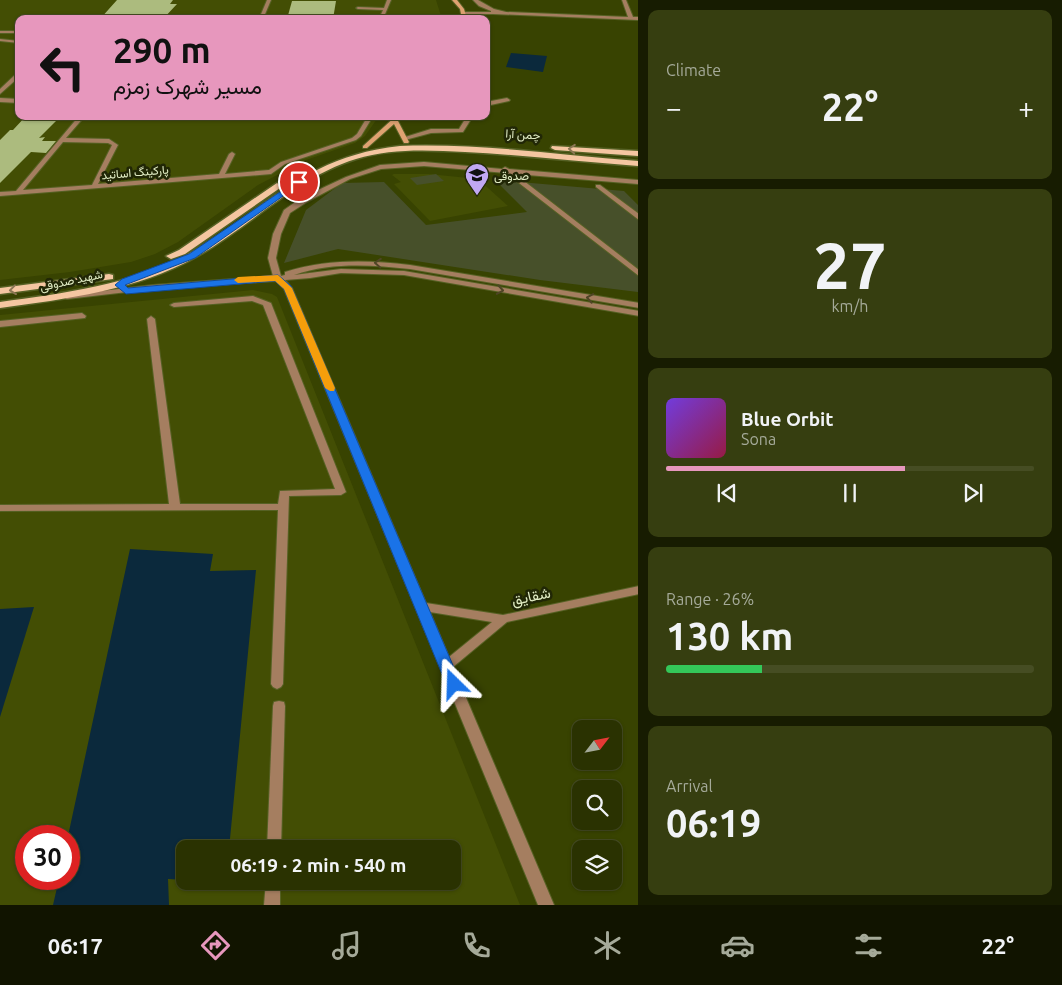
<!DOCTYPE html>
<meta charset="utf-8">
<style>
:root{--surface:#2a3201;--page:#363e10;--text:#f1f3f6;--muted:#a5aa99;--line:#464d23;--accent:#e797bd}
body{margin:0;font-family:Ubuntu,Vazirmatn,sans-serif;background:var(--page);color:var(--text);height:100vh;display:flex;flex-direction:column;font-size:19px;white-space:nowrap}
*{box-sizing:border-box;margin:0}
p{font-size:16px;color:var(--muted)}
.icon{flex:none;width:28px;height:28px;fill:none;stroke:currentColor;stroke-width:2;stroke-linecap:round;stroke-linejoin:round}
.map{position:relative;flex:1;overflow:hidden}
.panel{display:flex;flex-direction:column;gap:10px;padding:10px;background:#171c01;width:424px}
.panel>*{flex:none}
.guide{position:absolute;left:15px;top:15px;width:475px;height:105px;border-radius:10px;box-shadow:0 1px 4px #0004,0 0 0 1px var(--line);background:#e797bd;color:#111;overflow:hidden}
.needle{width:32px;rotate:58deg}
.controls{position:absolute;left:572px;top:720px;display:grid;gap:10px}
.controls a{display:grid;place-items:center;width:50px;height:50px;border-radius:10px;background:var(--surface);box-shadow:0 1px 4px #0004,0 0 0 1px var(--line);font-size:25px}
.speed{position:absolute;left:15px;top:825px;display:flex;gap:10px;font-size:25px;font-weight:700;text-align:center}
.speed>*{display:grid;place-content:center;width:65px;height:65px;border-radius:50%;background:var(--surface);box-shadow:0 1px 4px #0004,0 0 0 1px var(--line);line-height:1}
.speed .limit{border:8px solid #d22;background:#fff;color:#111}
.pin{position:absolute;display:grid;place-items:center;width:42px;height:42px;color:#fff;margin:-21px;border:2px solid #fff;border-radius:50%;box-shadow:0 1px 5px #0007}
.me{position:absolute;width:55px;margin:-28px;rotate:338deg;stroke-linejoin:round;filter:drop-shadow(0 0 4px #0008)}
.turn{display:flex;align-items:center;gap:18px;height:105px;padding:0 15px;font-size:22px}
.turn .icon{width:65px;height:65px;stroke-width:2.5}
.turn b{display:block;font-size:35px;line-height:42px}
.big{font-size:38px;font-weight:600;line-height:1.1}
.panel .tile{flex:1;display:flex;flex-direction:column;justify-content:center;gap:8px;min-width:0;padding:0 18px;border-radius:10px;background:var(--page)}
.panel .dial{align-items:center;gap:0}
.dial b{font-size:65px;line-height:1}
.song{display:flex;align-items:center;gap:15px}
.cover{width:60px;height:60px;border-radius:8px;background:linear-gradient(135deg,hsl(260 70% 55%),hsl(340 70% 35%))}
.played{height:5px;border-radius:2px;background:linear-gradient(90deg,var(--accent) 65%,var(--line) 65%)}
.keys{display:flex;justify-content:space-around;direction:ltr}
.heat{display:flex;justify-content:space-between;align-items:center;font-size:28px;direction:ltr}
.charge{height:8px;border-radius:4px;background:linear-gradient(90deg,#34c759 26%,var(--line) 0)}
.trip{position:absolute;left:176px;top:840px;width:285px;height:50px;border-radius:10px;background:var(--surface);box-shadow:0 1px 4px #0004,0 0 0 1px var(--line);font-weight:600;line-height:50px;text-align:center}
.tab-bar{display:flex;height:80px;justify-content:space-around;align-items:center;background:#111400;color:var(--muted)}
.tab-bar .icon{width:35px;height:35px}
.tab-bar .on{color:var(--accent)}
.tab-bar b{font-size:22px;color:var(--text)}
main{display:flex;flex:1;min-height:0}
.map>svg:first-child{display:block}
</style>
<main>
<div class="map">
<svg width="639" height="905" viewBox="0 0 639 905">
<rect width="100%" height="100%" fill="#384301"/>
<g fill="#434e04" fill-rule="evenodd">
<polygon points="0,0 436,0 442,19 19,19 19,116 379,116 365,136 355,143 306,160 258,185 178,242 155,254 131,262 70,272 0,280"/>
<polygon points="394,174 429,174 478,179 508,206 430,221 394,184 401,182 392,175"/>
<path d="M253 290 272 294 277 297 520 905H0V315ZM26 836H69V879H26ZM185 849H452V881H185Z"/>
</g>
<g fill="#47502a">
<polygon points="436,174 444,181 417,185 410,178"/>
<polygon points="495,180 624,191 638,205 638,292 540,280 338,249 284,263 306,210 342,183 384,182 426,225 527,212"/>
</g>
<g fill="#0b293c">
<polygon points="511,53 547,56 543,72 506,67"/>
<polygon points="130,549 213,554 210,571 256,570 229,849 185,849 185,880 168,879 169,905 53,905 59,879 69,879 68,836"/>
<polygon points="34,607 0,717 0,609"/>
</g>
<g fill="#acbb7e">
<polygon points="117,0 173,0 170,4 177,4 163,19 100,19"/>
<polygon points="292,1 336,1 333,19 287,19"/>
<polygon points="26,116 61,116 39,138 45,137 42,141 56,141 46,153 31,152 0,183 0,140 10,130 13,130"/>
</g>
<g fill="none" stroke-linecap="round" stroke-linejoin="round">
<g stroke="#566124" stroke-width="2">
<g id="lane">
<polygon points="267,0 271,0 263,19 259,19"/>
<polygon points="387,0 391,0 383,19 379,19 383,10 358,9 356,8 358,7 384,8"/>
<polygon points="464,12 496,12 498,13 496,14 462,14"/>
<rect x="0" y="31" width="19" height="2"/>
<polygon points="0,39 19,41 19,43 0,41"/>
<polygon points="17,73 19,73 19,77 0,94 0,89"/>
<polygon points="0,98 19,99 19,103 0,102"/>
<polygon points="507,98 510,100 509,101 486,106 486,102"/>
<path d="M79 116H85L66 138 109 139 118 145 98 184 219 174 229 154 232 152 235 154 225 174 269 170 281 162 352 138 357 134 366 119 347 116H368L372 118 361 136 356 140 285 164 271 174 0 196V192L16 191ZM63 142 108 143 112 145 92 185 23 190Z"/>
<polygon points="467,116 473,116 463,132 431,133 405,140 402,138 431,129 459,129"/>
</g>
</g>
<g stroke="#566124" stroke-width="2">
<g id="street">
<polygon points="473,0 478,0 494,9 506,12 628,17 622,0 626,0 633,17 639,17 639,20 493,14 491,13 491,11 479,6"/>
<path d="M424 162 502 169 505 167 509 169 639 180V184L515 174 639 270V276L506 173 424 166 381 169 350 179 307 202 290 213 281 234 276 258 281 276 285 275V272C327 259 367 260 410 265L639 303V308L410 269C371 265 332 262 294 275L341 269 404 271 639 311V316L404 275 341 273 310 278 285 280 292 288 426 603 503 615 639 586V594L507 622 453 667 554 905H538L284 289 276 281 153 289 67 299 63 297 67 295 153 285 273 276 268 258 273 234 284 210 301 198 346 177 380 165ZM430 612 492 622 449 657Z"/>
<polygon points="596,185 600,185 639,214 639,220 596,187"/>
<polygon points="253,296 271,303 346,492 341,495 289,496 283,684 281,687 277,689 273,687 271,684 278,510 0,511 0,505 169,504 147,319 151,316 155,319 180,504 278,504 280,491 335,489 263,305 252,301 174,307 170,305 174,303"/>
<polygon points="82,313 86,316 85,318 0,327 0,321"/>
<polygon points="279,701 284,702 285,706 281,849 267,849 273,706 274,702"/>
<polygon points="266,881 280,881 280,905 264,905"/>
</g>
</g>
<g stroke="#566124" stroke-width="2">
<g id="secondary">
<polygon points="452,0 457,0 464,9 467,19 462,19 460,9"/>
<polygon points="396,116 403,116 398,121 409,142 408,143 404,143 394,124 367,148 363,148 363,146"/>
</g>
</g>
<g stroke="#566124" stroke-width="3">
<g id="primary">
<path d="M400 146C480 143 559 155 639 161V166C581 162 523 155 465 152 429 150 391 148 356 159 295 178 251 226 196 257 138 290 66 299 0 308V302C64 293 133 285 190 253 266 209 305 156 400 146Z"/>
<polygon points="552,146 639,151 639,156 555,150 551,148"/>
<polygon points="277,183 281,186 280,188 185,254 171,259 166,256 179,250"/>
<polygon points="109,274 113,275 113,279 0,294 0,288"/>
</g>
</g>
<use href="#lane" fill="#a57e60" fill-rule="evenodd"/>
<use href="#street" fill="#a57e60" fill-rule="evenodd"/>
<use href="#secondary" fill="#dfa271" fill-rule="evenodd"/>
<use href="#primary" fill="#f5c6a1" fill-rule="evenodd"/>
</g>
<defs><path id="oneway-chevron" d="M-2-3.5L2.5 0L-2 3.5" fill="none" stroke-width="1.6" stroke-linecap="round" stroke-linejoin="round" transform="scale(1.25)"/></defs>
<g stroke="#8b7654">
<use href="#oneway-chevron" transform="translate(572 149) rotate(-176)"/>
<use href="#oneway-chevron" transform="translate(13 290) rotate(173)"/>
</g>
<g stroke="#4f4526">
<use href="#oneway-chevron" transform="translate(378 263) rotate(-176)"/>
<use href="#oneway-chevron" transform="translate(500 290) rotate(10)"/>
<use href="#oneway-chevron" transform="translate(590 298) rotate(-170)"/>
</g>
<polygon fill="#1a73e8" stroke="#114b97" points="296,181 303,182 195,258 125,285 128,288 278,275 291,286 461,684 459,688 449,688 446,684 284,289 275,281 126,294 115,285 122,279 189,254"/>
<polygon fill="#f59e0b" points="278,275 292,288 335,388 334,391 330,391 325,388 284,289 275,281 238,283 234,280 238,277"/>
<defs>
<g id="school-pin" transform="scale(1.25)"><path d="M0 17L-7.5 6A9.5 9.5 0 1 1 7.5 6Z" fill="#c1a8f3" stroke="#212706"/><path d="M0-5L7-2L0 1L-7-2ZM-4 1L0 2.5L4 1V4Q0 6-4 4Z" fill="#111"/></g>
</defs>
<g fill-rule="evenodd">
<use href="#school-pin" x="477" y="175"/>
</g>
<g text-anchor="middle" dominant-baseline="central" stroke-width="5" stroke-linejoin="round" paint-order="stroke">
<g font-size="12" fill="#e1ecc4" stroke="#212706">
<text transform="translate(523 134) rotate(3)">چمن آرا</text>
<text transform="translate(135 172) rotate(-5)">پارکینگ اساتید</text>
<text transform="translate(71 280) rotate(-12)">شهید صدوقی</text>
</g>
<g font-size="12" fill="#e1ecc4" stroke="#212706" text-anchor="start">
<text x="494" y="175">صدوقی</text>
</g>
<g font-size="15" fill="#e1ecc4" stroke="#212706">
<text transform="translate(531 596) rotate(-12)">شقایق</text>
</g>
</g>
</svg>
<div class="controls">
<a><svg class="needle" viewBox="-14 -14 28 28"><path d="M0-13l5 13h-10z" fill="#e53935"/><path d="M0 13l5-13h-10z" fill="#a5aa99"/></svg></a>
<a><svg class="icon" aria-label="search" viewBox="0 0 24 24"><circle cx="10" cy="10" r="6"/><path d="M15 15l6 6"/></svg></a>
<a><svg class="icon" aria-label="layers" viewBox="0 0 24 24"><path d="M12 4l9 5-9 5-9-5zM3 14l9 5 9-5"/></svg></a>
</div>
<div class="speed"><div class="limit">30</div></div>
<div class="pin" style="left:299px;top:182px;background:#d93025"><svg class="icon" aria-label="arrive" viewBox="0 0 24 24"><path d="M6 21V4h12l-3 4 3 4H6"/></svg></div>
<svg class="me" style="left:454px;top:684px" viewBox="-20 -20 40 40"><path d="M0-17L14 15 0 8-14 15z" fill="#1a73e8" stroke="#fff" stroke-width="4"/></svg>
<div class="trip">06:19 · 2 min · 540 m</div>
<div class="guide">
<div class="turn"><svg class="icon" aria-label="left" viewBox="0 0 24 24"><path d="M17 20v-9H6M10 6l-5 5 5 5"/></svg><div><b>290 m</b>مسیر شهرک زمزم</div></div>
</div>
</div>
<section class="panel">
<div class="tile"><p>Climate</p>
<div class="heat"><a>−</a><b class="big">22°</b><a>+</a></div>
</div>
<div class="tile dial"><b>27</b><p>km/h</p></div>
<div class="tile">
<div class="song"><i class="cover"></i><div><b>Blue Orbit</b><p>Sona</p></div></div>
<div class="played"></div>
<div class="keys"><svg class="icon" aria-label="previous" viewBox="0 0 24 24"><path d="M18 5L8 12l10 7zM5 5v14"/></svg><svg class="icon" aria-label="pause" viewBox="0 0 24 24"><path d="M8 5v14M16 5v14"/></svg><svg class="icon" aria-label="next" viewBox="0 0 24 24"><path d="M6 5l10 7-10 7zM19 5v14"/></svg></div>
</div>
<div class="tile"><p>Range · 26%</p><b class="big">130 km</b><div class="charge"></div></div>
<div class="tile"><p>Arrival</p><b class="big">06:19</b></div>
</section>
</main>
<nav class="tab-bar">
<b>06:17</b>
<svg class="icon on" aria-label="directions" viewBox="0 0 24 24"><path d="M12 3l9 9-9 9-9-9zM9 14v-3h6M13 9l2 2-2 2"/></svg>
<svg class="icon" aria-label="music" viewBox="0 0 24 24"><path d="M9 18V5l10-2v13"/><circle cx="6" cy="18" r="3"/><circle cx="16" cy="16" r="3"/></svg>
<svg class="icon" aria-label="phone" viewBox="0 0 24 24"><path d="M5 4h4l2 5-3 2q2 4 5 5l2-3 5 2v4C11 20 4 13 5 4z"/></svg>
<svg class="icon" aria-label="climate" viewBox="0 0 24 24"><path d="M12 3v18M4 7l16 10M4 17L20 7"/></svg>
<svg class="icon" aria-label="car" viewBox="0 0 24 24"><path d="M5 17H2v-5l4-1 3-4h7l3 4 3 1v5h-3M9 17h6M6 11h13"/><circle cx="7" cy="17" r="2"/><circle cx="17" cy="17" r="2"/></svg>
<svg class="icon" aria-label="filters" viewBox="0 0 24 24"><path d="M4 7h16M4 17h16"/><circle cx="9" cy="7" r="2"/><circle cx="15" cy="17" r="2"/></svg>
<b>22°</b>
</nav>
